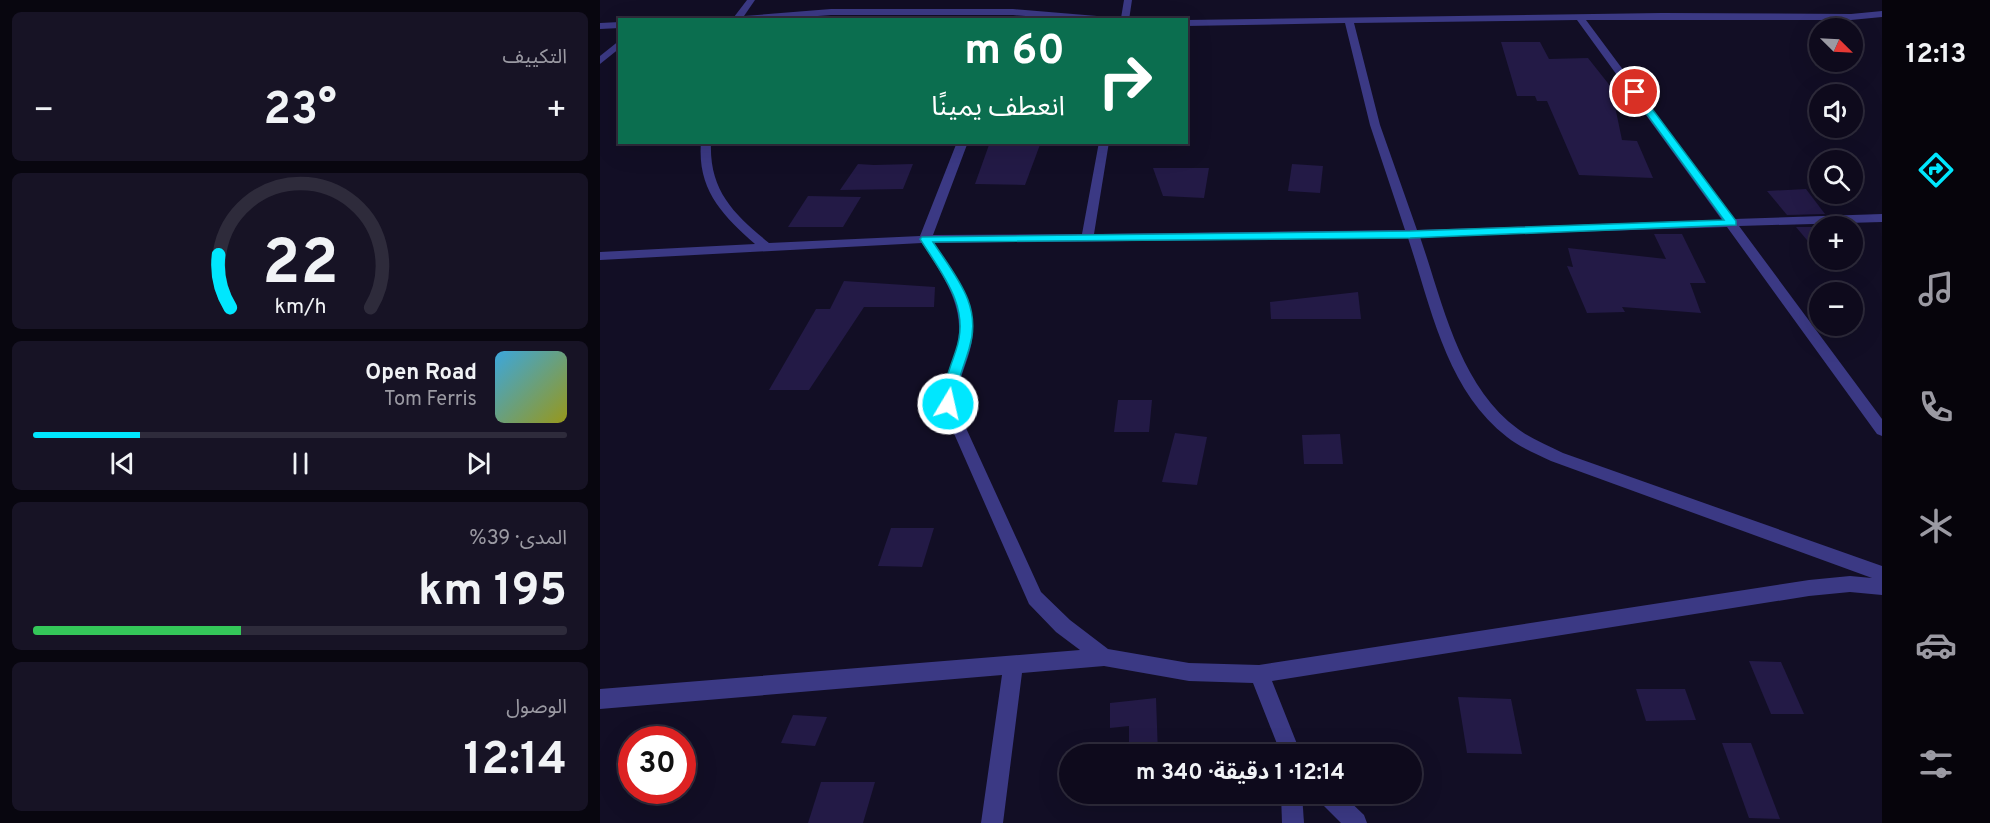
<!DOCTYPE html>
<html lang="ar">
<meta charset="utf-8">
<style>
:root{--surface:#0e0a1c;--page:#171325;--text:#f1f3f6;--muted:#9b9aa3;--line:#2e2b3b;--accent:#00e7fe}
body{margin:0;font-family:Overpass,"Noto Sans Arabic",sans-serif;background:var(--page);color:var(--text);direction:rtl;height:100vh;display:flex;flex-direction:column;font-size:22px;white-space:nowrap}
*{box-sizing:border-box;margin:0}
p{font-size:20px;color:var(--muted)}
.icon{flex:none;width:33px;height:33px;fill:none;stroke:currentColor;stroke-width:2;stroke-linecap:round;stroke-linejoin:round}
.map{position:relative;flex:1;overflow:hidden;direction:ltr}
.panel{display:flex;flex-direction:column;gap:12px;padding:12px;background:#08060f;width:600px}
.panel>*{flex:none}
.banner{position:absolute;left:18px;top:18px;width:570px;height:126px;border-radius:0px;box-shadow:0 6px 24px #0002,0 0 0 2px var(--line);direction:rtl;background:#0b6e4f;color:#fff;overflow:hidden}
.needle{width:39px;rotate:114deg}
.controls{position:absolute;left:1209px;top:18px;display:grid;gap:12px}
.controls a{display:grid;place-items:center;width:54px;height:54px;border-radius:50%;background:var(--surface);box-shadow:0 6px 24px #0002,0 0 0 2px var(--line);font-size:30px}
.speed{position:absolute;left:18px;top:726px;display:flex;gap:12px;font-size:30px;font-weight:700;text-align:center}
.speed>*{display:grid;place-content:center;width:78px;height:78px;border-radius:50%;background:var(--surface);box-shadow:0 6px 24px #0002,0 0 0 2px var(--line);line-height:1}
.speed .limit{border:9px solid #d22;background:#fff;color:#111}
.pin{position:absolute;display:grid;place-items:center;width:51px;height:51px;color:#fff;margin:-26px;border:3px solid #fff;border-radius:50%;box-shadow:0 2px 6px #0007}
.me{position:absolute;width:66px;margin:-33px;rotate:9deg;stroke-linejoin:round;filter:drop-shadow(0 0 4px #0008)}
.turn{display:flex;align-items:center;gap:21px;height:126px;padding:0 24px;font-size:27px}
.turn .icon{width:78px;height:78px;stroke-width:2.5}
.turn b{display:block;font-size:42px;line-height:51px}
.big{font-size:45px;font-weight:700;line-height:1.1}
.panel .card{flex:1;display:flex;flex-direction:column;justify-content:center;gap:9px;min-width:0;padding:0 21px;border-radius:9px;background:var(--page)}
.panel .dial{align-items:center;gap:0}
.dial svg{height:156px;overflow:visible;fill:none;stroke:var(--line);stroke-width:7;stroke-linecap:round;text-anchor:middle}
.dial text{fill:var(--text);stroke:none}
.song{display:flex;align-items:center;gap:18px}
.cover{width:72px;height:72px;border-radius:9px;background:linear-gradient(135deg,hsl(200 70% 55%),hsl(60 70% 35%))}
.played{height:6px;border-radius:3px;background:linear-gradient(90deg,var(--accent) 20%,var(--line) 20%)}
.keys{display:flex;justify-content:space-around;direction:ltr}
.heat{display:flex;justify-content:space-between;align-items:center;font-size:33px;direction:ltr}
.charge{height:9px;border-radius:4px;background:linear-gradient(90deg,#34c759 39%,var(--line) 0)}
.trip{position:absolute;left:459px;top:744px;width:363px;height:60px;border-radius:30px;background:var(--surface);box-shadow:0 6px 24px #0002,0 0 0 2px var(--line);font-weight:700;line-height:60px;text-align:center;direction:rtl}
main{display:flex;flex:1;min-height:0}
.tabs{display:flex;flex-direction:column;width:108px;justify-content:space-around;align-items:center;background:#06040b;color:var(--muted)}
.tabs .icon{width:42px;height:42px}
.tabs .current{color:var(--accent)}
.tabs b{font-size:27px;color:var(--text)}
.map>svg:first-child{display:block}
</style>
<main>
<nav class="tabs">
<b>12:13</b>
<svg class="icon current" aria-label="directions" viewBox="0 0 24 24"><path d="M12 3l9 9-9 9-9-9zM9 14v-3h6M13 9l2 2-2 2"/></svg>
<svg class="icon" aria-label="music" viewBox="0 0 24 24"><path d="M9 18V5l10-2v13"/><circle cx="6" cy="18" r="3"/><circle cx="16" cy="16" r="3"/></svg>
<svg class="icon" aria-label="phone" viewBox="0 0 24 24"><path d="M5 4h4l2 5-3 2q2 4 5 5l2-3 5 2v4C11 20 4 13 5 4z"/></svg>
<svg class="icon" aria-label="climate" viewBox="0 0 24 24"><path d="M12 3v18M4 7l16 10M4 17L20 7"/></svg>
<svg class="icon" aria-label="car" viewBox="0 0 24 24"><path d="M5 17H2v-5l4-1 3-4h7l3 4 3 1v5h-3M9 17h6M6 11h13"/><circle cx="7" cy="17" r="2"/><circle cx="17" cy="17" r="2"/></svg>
<svg class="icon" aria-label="filters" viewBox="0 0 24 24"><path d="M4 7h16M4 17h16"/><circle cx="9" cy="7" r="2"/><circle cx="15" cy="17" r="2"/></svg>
</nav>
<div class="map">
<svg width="1282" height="823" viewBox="0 0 1282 823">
<rect width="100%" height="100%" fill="#120e25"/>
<g fill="#231a46">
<polygon points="901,42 940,42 949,59 988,58 1011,87 1022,140 1037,141 1053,178 979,175 947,101 937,101 935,96 917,96"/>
<polygon points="390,142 441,142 425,185 375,184"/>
<polygon points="258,164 274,165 313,164 303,189 240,190"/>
<polygon points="692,164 723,166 720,193 688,191"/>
<polygon points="553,168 609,168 604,198 563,196"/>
<polygon points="1206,189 1225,214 1187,215 1167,191"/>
<polygon points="208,196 261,197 243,227 188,227"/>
<polygon points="1220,226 1220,246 1212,246 1196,227 1235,226 1236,226"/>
<polygon points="1054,234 1082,234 1106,283 1090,283 1101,313 1022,307 1025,312 987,313 967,266 973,267 968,248 1066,259"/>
<polygon points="244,281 335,287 334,307 264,307 209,390 169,390 216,309 230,309"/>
<polygon points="758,292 761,319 671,319 670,302"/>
<polygon points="518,400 552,400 549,432 514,432"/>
<polygon points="575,433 607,437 597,485 562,482"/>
<polygon points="740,434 743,464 704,464 702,435"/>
<polygon points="291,528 334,528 322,567 278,566"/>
<polygon points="1149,661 1181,662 1204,714 1171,714"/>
<polygon points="1036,689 1085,689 1096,720 1046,721"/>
<polygon points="858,697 911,699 922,754 867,753"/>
<polygon points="556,698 558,754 529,754 529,726 510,728 510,703"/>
<polygon points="193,715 227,717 215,746 181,743"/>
<polygon points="1122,743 1151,743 1180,819 1149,818"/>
<polygon points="221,782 275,782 263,823 208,823"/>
</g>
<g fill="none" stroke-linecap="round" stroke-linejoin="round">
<g fill="#3b3984" fill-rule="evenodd">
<polygon points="147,0 155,0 144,16 231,9 413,9 521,18 524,0 532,0 529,20 478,20 413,15 231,15 164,20 118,20 134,17"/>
<path d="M1282 11V17L1251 20H986L1134 219 1282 214V222L1139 226 1282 419V436L1277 434 1127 227 820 237C843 303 859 386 918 429 931 439 948 445 963 453L1282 566V595L1250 592 1209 596 672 681 701 754H681L653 683 589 681 504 666 422 673 403 823H381L402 675 0 709V689L480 650 456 632 429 604 341 404C342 384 350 369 356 350 368 309 343 276 322 243L0 260V252L155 244C122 215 97 189 101 142H111C109 191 134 214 169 243L320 236 357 142H368L333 235 482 234 499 142H509L494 234 805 230 770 125 745 23 586 26V20L1062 13 1251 14ZM977 20 1122 220 817 230 780 125 754 23ZM808 238C831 307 846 390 907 437 919 447 937 454 951 461L1272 578 1250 576 1209 580 659 665 589 663 508 649 470 620 441 592 355 404C357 384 365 368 370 350 381 308 356 275 334 243Z"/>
<polygon points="20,22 20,28 0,29 0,23"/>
<polygon points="20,40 20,48 0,64 0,56"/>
<polygon points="681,794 702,794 704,823 682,823"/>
<polygon points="717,794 742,794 764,815 767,823 741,823 720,802"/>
</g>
</g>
<path fill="#00e7fe" stroke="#0096a5" stroke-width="1.5" d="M1032 90H1038L1136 221V225L810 238 333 242C356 277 383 306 369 349 363 370 356 382 354 404L348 409 341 404C343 383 350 369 356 350 371 307 342 274 320 239L322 237 810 231 1124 220 1032 94Z"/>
</svg>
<div class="controls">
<a><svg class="needle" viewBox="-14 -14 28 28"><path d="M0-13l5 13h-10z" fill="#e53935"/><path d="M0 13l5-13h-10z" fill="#9b9aa3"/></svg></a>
<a><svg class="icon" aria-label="sound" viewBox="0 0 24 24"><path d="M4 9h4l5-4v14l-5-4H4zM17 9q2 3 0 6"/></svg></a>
<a><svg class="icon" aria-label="search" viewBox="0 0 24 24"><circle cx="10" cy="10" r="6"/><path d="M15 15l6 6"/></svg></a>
<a>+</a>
<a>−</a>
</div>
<div class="speed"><div class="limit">30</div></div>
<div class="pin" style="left:1035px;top:92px;background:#d93025"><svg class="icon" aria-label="arrive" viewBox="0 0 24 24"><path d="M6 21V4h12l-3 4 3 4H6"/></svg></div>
<svg class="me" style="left:348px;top:404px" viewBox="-20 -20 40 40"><circle r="17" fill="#00e7fe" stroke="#fff" stroke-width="3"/><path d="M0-11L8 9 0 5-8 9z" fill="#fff"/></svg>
<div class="trip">12:14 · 1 دقيقة · 340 m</div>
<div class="banner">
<div class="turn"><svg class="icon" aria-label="right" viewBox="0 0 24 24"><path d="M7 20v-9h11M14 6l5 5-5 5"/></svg><div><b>60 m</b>انعطف يمينًا</div></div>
</div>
</div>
<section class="panel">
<div class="card"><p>التكييف</p>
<div class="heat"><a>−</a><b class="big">23°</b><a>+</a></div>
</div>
<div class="card dial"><svg viewBox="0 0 100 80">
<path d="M14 69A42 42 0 1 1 86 69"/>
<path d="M14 69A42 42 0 0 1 8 42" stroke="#00e7fe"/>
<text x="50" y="56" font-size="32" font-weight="700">22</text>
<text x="50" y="72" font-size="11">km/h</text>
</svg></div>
<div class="card">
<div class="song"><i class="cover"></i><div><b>Open Road</b><p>Tom Ferris</p></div></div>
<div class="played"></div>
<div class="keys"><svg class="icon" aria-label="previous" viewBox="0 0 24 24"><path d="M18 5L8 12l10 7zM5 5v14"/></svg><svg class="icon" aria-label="pause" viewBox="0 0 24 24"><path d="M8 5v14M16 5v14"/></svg><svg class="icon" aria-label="next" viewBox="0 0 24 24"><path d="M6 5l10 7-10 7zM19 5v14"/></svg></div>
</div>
<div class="card"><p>المدى · 39%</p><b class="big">195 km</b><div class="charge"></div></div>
<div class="card"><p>الوصول</p><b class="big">12:14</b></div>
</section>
</main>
